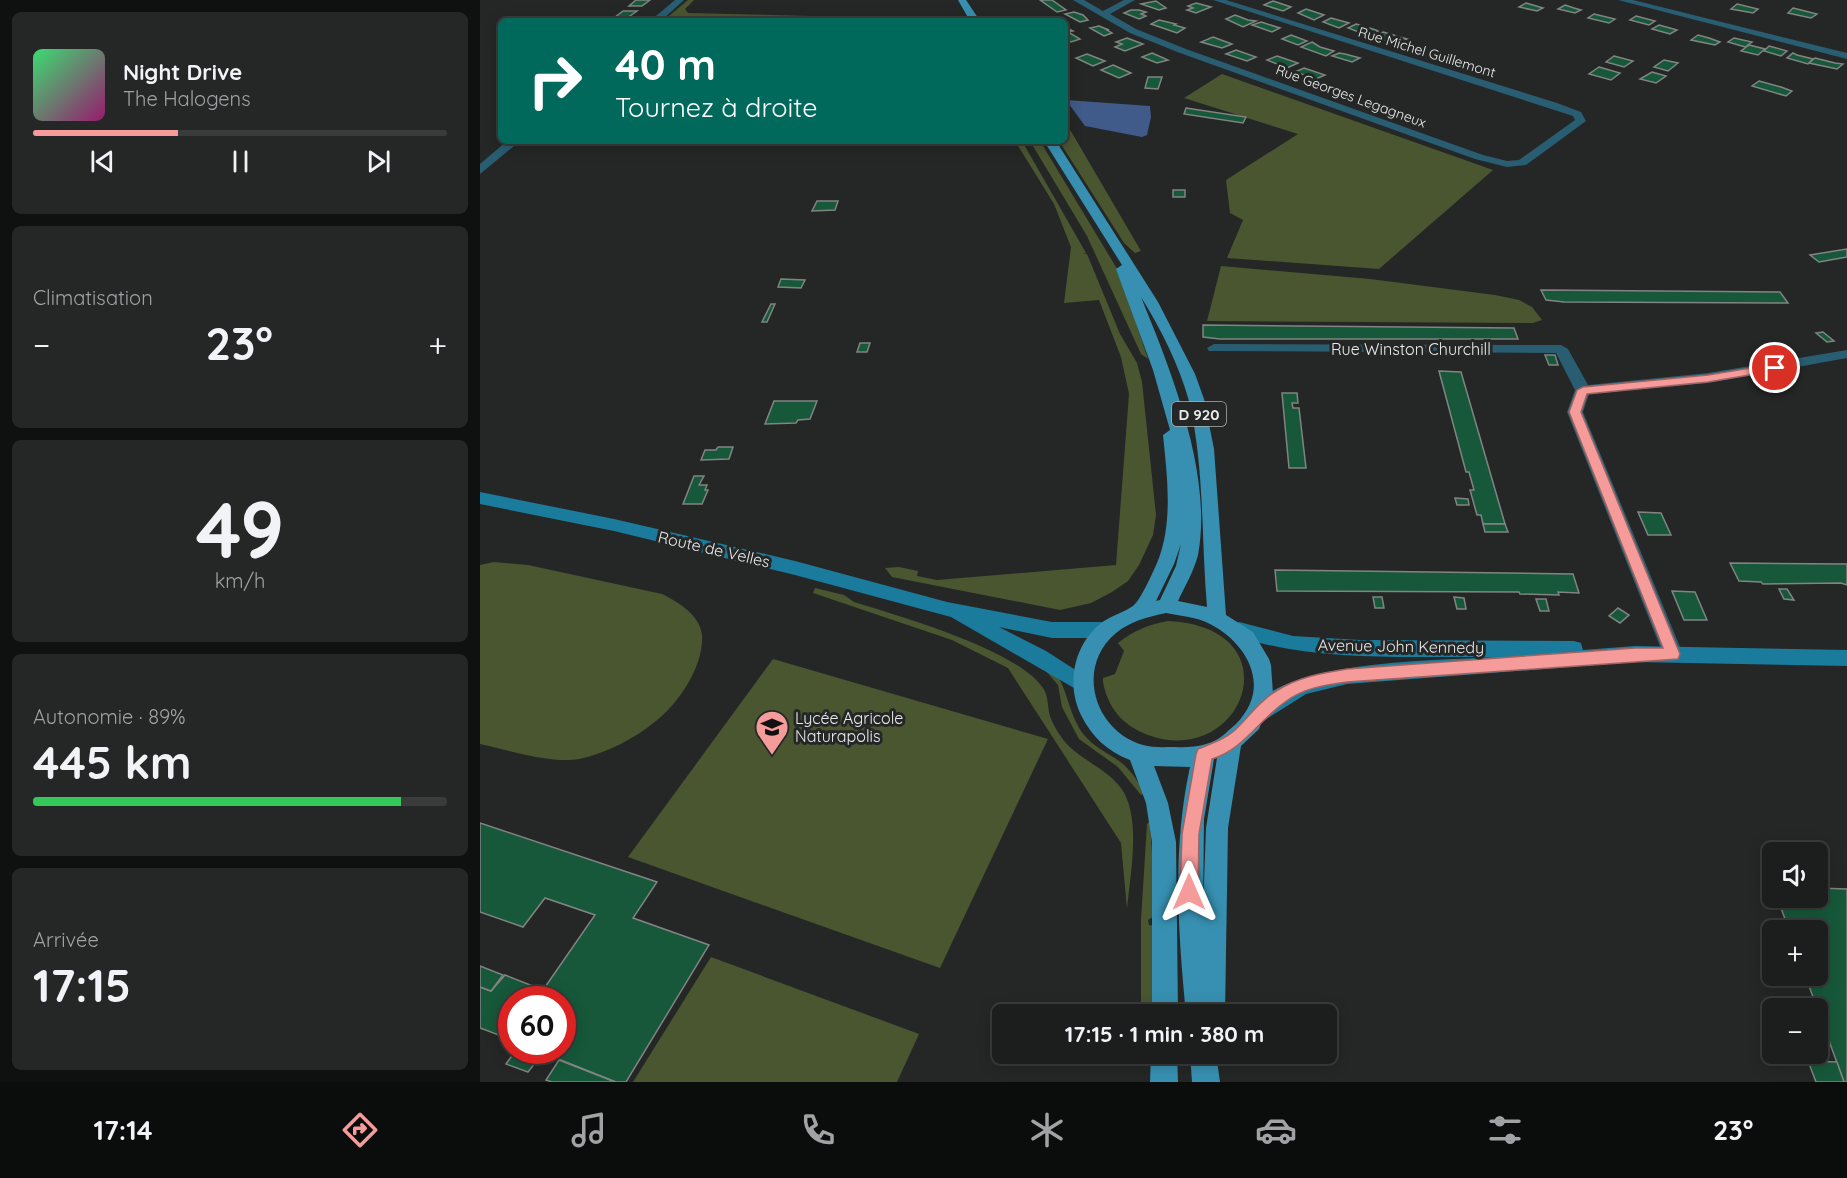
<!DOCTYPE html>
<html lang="fr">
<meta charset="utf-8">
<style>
:root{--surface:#1c1d1d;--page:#252626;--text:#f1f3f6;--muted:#a0a2a4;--line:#3a3b3b;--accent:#f59b99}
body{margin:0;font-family:Quicksand,sans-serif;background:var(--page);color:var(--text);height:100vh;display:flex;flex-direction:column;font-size:22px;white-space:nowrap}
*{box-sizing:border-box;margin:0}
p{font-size:20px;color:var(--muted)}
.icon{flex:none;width:33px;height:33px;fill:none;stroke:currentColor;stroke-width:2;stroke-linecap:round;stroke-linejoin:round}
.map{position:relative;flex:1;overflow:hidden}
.details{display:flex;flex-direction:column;gap:12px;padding:12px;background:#0f1010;width:480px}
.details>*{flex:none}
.banner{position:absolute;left:18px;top:18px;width:570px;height:126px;border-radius:9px;box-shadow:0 3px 15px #0003,0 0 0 2px var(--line);background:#00695c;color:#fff;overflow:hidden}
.tools{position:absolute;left:1282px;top:842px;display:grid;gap:12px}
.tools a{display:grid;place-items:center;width:66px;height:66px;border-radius:9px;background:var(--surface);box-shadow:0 3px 15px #0003,0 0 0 2px var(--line);font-size:30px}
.speed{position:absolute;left:18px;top:986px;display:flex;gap:12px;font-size:30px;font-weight:700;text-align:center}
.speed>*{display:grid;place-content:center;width:78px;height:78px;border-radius:50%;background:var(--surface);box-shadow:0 3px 15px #0003,0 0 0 2px var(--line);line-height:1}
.speed .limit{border:9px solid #d22;background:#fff;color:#111}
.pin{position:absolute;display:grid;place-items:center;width:51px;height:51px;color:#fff;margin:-26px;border:3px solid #fff;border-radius:50%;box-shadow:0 2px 6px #0007}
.me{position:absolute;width:66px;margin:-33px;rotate:0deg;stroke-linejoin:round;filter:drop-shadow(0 0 4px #0008)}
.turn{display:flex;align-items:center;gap:21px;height:126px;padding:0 18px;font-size:27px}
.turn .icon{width:78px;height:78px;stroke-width:2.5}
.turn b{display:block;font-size:42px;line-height:51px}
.big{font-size:45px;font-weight:800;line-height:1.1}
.details .widget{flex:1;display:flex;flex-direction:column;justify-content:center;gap:9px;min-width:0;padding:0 21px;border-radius:9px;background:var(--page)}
.details .dial{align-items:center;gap:0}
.dial b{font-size:78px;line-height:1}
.song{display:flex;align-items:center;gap:18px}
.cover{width:72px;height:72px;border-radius:9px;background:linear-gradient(135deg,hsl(140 70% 55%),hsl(320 70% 35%))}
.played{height:6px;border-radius:3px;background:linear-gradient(90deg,var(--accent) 35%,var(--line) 35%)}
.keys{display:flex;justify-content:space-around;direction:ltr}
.heat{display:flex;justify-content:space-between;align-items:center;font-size:33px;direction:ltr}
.charge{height:9px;border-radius:4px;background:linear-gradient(90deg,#34c759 89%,var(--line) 0)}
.trip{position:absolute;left:512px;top:1004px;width:345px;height:60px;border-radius:9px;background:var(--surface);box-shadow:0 3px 15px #0003,0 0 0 2px var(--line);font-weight:800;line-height:60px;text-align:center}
.tab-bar{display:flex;height:96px;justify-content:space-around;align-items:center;background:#0b0c0c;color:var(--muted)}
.tab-bar .icon{width:42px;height:42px}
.tab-bar .active{color:var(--accent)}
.tab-bar b{font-size:27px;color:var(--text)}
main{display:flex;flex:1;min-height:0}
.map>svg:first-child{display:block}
</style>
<main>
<section class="details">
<div class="widget">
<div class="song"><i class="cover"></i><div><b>Night Drive</b><p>The Halogens</p></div></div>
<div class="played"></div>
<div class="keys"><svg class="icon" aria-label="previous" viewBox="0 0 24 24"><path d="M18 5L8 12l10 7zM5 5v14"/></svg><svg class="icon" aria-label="pause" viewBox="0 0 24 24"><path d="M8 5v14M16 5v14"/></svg><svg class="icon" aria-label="next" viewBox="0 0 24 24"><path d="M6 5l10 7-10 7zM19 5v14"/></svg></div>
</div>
<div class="widget"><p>Climatisation</p>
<div class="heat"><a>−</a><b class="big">23°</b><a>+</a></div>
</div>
<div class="widget dial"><b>49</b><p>km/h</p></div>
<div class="widget"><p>Autonomie · 89%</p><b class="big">445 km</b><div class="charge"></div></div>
<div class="widget"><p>Arrivée</p><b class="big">17:15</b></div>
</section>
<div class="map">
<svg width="1367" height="1082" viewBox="0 0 1367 1082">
<rect width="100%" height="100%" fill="#252727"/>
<g fill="#495630">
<polygon points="208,0 214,0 205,9 208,13 412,18 414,21 206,16 183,21"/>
<polygon points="742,74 1013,170 899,269 747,258 763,220 750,213 746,180 818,134 704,98"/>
<polygon points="585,123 592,133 661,251 655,253 644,243 579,141 585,141"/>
<polygon points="535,141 542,141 606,253 603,253 607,254 640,334 657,363 662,382 676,515 673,535 659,565 648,581 632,592 611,603 580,610 412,577 405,568 419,567 438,571 437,576 457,580 636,565 649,394 641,357 619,300 584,303 591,247 574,204"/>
<polygon points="550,141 560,141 639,272 668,359 661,354 607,236"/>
<polygon points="741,266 890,279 1015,295 1039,300 1052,307 1062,320 1053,323 727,321"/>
<path d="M14 562 48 565 182 594C198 602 220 615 222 635 224 666 199 703 176 721 154 739 127 753 99 759 71 764 28 750 0 744V565Z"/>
<path d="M335 588 364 595 374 602C419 616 538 650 563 688 569 696 567 709 571 719 574 726 580 736 585 742 601 760 627 769 641 788 662 817 650 875 647 909L641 843 528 668 472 640 333 593Z"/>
<path d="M688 621C816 627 764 770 668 735 642 725 628 708 623 682V678L635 674 644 651 638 643C654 630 668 625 688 621Z"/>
<polygon points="293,659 568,739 460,968 148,857"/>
<path d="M565 670 576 673C589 693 589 717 605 736 616 749 631 754 643 764 652 772 659 783 665 793L661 795 638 767 599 739 582 707 578 685Z"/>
<polygon points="670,821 676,915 668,920 669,925 676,926 673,1014 661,1014 661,920 667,824"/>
<polygon points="231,957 439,1034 417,1082 153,1082"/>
</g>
<polygon fill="#405a89" points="586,100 670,106 671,117 667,135 662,137 605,126"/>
<g fill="#17583a" stroke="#818482" stroke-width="1.5">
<polygon points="156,0 170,0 162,6 149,6"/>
<polygon points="560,0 572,0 586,10 577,12"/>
<polygon points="676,1 686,8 679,10 661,4"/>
<polygon points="793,1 811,7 803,11 784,5"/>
<polygon points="716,3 731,7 716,13 707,10 713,8 708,6"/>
<polygon points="1046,3 1063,8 1057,11 1039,7"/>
<polygon points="1257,4 1278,9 1273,13 1251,9"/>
<polygon points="1085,5 1094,8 1101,10 1095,13 1078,9"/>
<polygon points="1313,8 1337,14 1331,18 1308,13"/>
<polygon points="826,9 844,15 834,20 818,13"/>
<polygon points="651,10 659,10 666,12 661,14 666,16 659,19 644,13"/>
<polygon points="143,11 157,11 147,18 134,18"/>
<polygon points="594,12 603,15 608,20 600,22 585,14"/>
<polygon points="1114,14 1135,19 1129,23 1108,18"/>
<polygon points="755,15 768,20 776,21 763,27 746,19"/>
<polygon points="1156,16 1175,21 1169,25 1150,20"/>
<polygon points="851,18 869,23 859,28 843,22"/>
<polygon points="679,20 696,24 694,25 705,28 697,33 671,24"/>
<polygon points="781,22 800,28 792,32 772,25"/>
<polygon points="876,24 896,30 898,31 889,36 868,28"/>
<polygon points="1179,25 1197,30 1190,34 1172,29"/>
<polygon points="619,26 629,30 627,30 632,33 624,36 610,28"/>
<polygon points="585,27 593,31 588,32 600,39 591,42 585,38"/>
<polygon points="903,32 927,39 915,45 895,36"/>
<polygon points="811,35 827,41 818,45 802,39"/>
<polygon points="1218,35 1229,38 1240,42 1235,45 1211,40"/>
<polygon points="733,37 752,44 742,48 721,42"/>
<polygon points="647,38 663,44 645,51 635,47 642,44 636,42"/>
<polygon points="1254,38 1272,42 1265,47 1248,42"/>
<polygon points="832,42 840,47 854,51 846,56 821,47"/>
<polygon points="1269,45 1285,49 1278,55 1261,51"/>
<polygon points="1289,46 1307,51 1301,56 1284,51"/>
<polygon points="756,50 776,57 767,61 746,54"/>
<polygon points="672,53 688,60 677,63 662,57"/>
<polygon points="859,53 865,54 880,58 872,62 852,56"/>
<polygon points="1313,53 1317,55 1333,59 1328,64 1307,58"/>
<polygon points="607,54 625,61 613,66 596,58"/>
<polygon points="797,56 818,63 807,68 787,60"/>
<polygon points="1134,56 1153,61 1144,67 1126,62"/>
<polygon points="1335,58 1355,63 1363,64 1357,69 1329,63"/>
<polygon points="1184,60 1198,63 1188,71 1174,67"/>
<polygon points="633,65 651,73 639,78 621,70"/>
<polygon points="1119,67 1140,73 1131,80 1109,74"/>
<polygon points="824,68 845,75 836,79 815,72"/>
<polygon points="1172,72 1186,76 1176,83 1160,79"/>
<polygon points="668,77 682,77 678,89 665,88"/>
<polygon points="1279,81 1301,87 1312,91 1306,96 1272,86"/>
<polygon points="706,108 766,117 763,123 704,114"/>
<rect x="693" y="190" width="12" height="7"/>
<polygon points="337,201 358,201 355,210 332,211"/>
<polygon points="1367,249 1367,257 1339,262 1330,255"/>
<polygon points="301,279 325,280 321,288 298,287"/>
<polygon points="1061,290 1300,292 1308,303 1084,302 1066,300"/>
<polygon points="291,304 295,304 287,322 282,322"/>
<polygon points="723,325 1034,328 1038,339 740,339 723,337"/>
<polygon points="1343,332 1354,341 1347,342 1336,333"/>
<polygon points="380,343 390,343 387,352 377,352"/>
<polygon points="1065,355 1075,355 1078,365 1069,365"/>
<polygon points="959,371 981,372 1025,524 1003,524 1001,515 997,515 990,490 994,490 989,472 986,472"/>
<polygon points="802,393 817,393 818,403 812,403 813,408 819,408 826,468 809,468"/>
<polygon points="294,401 337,401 330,419 318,420 316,423 285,424"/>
<polygon points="238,447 253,447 249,459 221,460 225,450 236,450"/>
<polygon points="214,476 224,476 219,485 227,485 225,490 228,490 222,504 203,504"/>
<polygon points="975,498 988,499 989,505 977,505"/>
<polygon points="1158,512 1181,513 1191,535 1168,535"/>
<polygon points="1003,524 1025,524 1028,532 1005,532"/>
<polygon points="1250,563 1367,564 1367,585 1361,583 1283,584 1281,582 1259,581"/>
<polygon points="795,570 1093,574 1099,593 1078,592 1079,595 1040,594 1039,592 797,591"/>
<polygon points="1299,589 1307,589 1314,600 1304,599"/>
<polygon points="1192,591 1215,592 1227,620 1204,620"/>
<polygon points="893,597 902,597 904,608 895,608"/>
<polygon points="974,597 984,598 986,609 977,609"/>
<polygon points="1056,599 1066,599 1069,611 1060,611"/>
<polygon points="1138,608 1149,615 1140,623 1129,616"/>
<polygon points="0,823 177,882 153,918 229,945 146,1082 136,1082 63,1053 48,1072 26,1064 36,1050 82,1050 82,999 32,999 32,1040 0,1028 0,987 11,991 25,975 63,990 115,915 65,898 43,927 0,912"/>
<polygon points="1338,888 1367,889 1367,1082 1364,1082 1325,975 1338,975 1338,930 1309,930 1297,897 1338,897"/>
<polygon points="0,966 23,975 11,991 0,987"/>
<polygon points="79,1060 135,1082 72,1082 66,1080"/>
<polygon points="1328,1061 1357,1062 1364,1082 1336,1082"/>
</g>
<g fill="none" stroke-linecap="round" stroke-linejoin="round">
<g fill="#295d72" fill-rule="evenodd">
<polygon points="195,0 204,0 181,21 170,21"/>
<polygon points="593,0 604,0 623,11 644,0 655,0 630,14 656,29 706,49 1003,155 1027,161 1039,160 1095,120 1093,116 733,0 746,0 1077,103 1101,112 1106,121 1046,165 1027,167 995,159 700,53 650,33"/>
<polygon points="1138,0 1153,0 1367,53 1367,59"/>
<polygon points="27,141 40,141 0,174 0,164"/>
<polygon points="734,344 1081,345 1088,349 1108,385 1228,373 1367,350 1367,358 1228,383 1109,394 1103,412 1203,654 1200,660 1193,662 1186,660 1183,654 1087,412 1095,390 1076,353 729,351 727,348"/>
</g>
<g fill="#1b7b9c" fill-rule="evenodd">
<polygon points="0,492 134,519 315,561 467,602 572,622 626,622 633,625 636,630 633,635 626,638 572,638 519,627 566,651 608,678 611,684 608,690 601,692 471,617 315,575 134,531 0,504"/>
<path d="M759 622 813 636 880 640 1094 641 1101 643 1103 650 1155 646 1367 650V666L1155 662 867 684 826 694 777 725 770 722 767 716C794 659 957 661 1014 657 926 656 836 663 752 635L749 630 752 625Z"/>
</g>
<g fill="#3790b1" fill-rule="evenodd">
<polygon points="478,0 486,0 500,21 490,21"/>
<path d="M564 141H576L678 302 715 374 724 399 734 449 746 615 773 632 789 659 791 665 793 694 779 729 761 746 748 828 745 1014H706C698 931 692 849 710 767L674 766 688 803 696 842 698 1014H672V842L666 803 650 760C627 751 612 737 601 715 585 683 595 641 624 621 633 615 645 612 653 606 661 600 675 568 679 558 693 519 687 475 683 435L690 430 673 370 636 269 642 265ZM661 297C681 329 699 365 709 401 725 469 721 539 727 607L698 601C705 586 714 571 718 555 733 474 691 371 661 297ZM701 544 696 566 680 600 676 601 694 564ZM686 613C700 616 718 617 730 624 764 641 790 682 762 717 758 723 751 728 746 733 732 746 712 748 695 747 684 747 673 748 663 745 614 731 595 667 636 633 651 621 667 617 686 613ZM737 758 726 828 723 909 724 819 734 759Z"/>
<polygon points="671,1053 697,1053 698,1082 670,1082"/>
<polygon points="710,1053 736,1053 740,1082 712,1082"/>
</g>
</g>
<path fill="#f59b99" stroke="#9f6563" stroke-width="1.5" d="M1295 364 1301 368 1299 370 1228 382 1107 394 1101 412 1200 654 1198 659 867 682C845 685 823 688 805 702 778 721 764 749 732 759L719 834 718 892 715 898 709 900 703 898 700 892 702 834 716 754 718 749C731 744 745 739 755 730 769 717 779 701 796 691 818 677 842 673 867 669L1155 648H1183L1089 412 1097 390 1103 387 1228 375Z"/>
<defs>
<g id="school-pin" transform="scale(1.725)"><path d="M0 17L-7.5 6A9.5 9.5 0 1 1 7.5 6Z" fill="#f59b99" stroke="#252727"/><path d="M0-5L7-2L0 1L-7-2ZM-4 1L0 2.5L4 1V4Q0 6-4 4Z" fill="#111"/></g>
</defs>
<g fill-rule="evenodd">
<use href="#school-pin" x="292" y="727"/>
</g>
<g text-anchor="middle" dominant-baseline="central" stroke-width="6" stroke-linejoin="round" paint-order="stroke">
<g font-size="14" fill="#e9ebea" stroke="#252727">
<text transform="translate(947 52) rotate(17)">Rue Michel Guillemont</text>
<text transform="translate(871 96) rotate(20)">Rue Georges Legagneux</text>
</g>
<rect fill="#252727" stroke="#aeb0b0" stroke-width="1.5" x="692" y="402" width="54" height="24" rx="4.5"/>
<g font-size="15" font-weight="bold" fill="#e9ebea">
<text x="719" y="414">D 920</text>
</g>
<g font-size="16" fill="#e9ebea" stroke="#252727">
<text x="931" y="349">Rue Winston Churchill</text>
<text transform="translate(234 549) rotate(13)">Route de Velles</text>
<text transform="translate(921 646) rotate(1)">Avenue John Kennedy</text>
</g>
<g font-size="16" fill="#e9ebea" stroke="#252727" text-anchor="start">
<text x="315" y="718">Lycée Agricole<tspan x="315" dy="18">Naturapolis</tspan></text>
</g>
</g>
</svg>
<div class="tools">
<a><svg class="icon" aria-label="sound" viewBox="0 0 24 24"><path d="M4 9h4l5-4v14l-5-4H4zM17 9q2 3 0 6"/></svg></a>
<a>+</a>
<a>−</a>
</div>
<div class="speed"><div class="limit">60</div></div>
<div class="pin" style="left:1295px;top:368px;background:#d93025"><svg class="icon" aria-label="arrive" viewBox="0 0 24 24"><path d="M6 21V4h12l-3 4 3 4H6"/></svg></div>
<svg class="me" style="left:709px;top:892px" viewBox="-20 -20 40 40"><path d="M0-17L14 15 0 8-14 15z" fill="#f59b99" stroke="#fff" stroke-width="4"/></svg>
<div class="trip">17:15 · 1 min · 380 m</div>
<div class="banner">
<div class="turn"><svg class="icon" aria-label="right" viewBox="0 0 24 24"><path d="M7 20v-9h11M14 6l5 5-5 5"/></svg><div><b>40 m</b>Tournez à droite</div></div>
</div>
</div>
</main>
<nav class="tab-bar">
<b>17:14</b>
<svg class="icon active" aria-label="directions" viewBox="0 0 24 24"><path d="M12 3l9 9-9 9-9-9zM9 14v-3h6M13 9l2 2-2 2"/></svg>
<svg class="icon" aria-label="music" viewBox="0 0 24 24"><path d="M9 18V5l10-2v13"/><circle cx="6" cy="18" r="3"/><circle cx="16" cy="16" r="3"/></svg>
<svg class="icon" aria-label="phone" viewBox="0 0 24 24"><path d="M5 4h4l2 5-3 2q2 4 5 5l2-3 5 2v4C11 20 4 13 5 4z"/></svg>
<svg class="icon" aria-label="climate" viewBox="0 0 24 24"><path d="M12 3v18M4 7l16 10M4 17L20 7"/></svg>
<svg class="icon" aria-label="car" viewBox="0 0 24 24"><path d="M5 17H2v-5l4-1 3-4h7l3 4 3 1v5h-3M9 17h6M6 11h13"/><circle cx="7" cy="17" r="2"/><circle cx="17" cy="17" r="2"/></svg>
<svg class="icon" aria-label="filters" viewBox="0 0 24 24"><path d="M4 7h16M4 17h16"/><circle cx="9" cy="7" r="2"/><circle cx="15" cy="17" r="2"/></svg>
<b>23°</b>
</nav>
